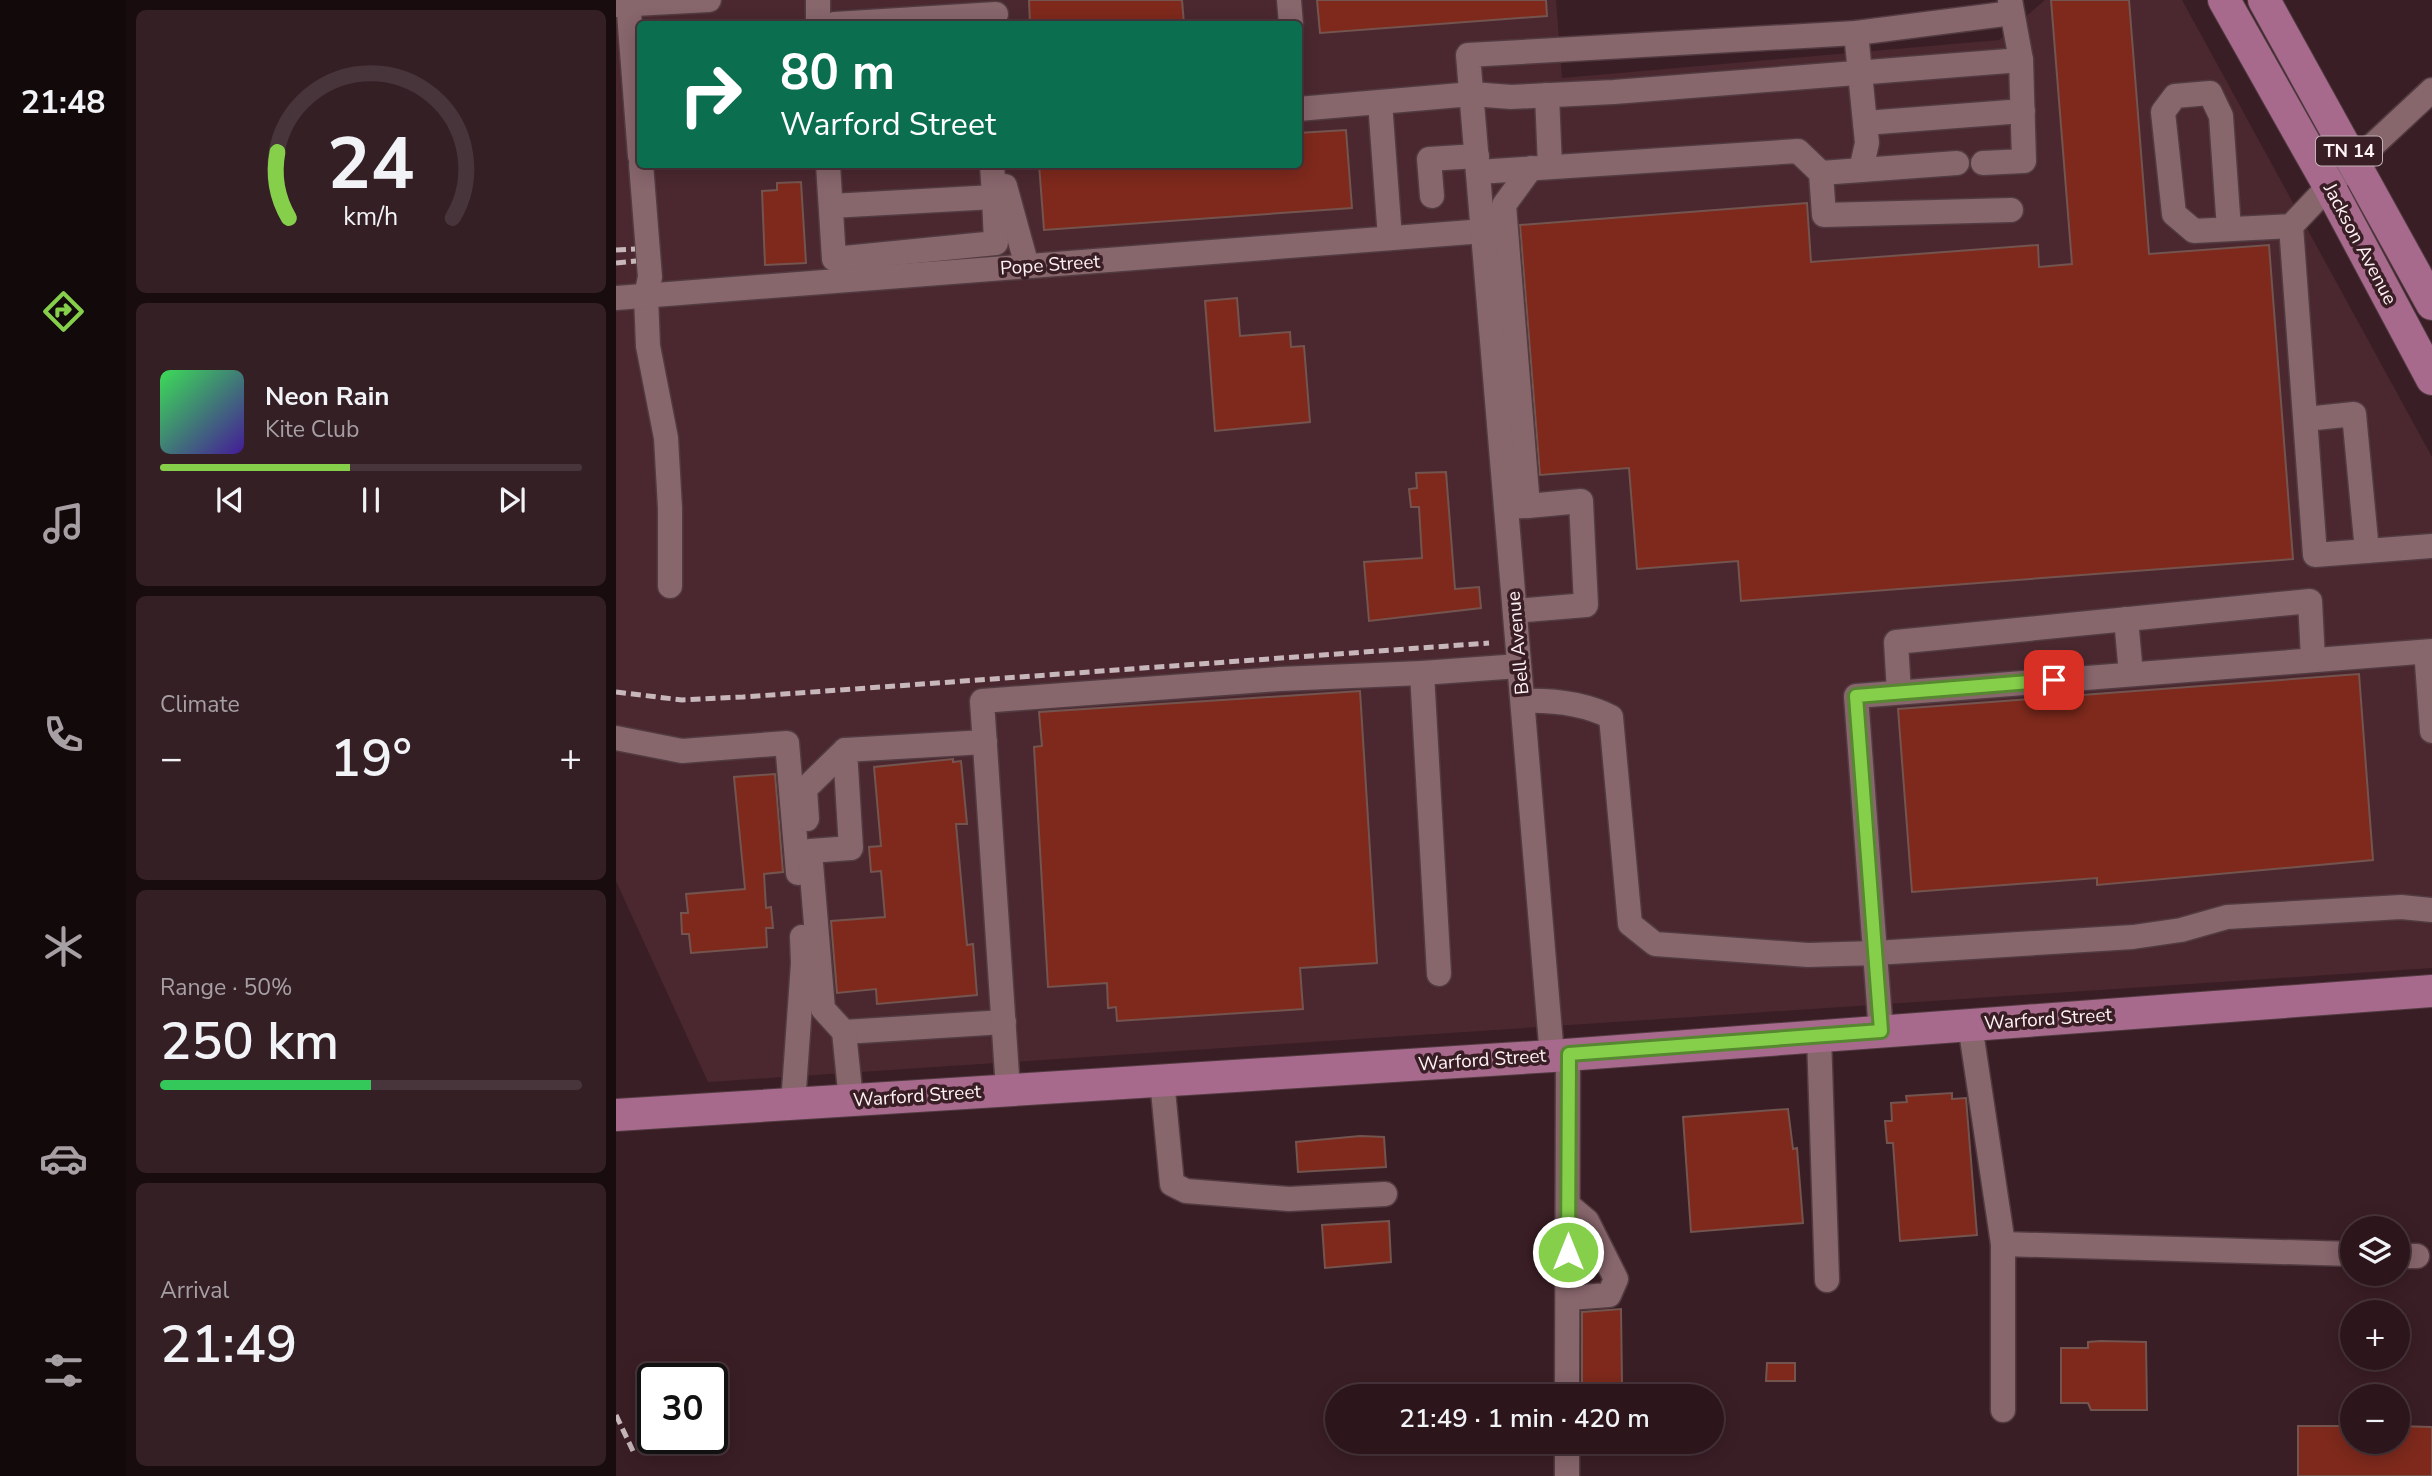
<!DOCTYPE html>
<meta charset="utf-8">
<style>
:root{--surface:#2c161c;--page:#341f25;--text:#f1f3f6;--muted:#a69fa3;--line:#48353b;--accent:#86cf4b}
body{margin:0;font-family:"Nunito Sans",sans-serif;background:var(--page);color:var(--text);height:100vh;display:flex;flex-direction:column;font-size:26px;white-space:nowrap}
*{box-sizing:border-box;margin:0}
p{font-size:23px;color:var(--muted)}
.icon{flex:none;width:38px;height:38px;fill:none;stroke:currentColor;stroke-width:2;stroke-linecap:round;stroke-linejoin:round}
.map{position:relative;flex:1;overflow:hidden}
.sheet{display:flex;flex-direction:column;gap:10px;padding:10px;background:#180c0f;width:490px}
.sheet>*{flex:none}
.hud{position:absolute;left:21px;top:21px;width:665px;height:147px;border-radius:7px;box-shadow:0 4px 18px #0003,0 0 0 2px var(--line);background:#0b6e4f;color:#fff;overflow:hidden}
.tools{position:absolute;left:1724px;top:1216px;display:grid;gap:14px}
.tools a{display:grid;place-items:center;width:70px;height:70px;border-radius:50%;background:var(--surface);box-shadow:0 4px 18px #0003,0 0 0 2px var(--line);font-size:35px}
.speed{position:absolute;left:21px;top:1363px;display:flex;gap:14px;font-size:35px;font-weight:700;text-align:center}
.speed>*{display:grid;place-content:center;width:91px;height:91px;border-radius:50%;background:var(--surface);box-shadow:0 4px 18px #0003,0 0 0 2px var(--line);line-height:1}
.speed .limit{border:4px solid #111;border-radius:10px;background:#fff;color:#111}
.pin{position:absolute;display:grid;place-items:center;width:60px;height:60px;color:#fff;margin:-30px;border-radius:14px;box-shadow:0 4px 10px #0006}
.me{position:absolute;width:77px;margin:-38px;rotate:0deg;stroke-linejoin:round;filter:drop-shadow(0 0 5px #0008)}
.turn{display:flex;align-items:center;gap:24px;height:147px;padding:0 28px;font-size:32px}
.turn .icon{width:91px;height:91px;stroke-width:2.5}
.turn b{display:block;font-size:49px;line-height:60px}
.big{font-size:52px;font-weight:600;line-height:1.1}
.sheet .widget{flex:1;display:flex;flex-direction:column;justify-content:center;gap:10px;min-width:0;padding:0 24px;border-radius:10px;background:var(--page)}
.sheet .dial{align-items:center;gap:0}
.dial svg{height:182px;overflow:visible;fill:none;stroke:var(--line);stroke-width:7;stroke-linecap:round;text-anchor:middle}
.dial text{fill:var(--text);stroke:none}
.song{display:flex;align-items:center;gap:21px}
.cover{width:84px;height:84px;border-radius:10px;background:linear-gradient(135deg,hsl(130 70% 55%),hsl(260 70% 35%))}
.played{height:7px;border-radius:4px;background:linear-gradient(90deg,var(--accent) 45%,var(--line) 45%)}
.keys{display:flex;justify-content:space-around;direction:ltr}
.heat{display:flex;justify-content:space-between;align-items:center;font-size:38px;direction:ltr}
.charge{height:10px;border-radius:5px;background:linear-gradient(90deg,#34c759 50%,var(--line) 0)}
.trip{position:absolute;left:709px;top:1384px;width:399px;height:70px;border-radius:35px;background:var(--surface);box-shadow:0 4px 18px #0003,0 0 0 2px var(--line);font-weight:600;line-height:70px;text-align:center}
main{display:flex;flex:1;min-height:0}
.tab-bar{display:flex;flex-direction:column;width:126px;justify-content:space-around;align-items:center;background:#12090b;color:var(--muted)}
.tab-bar .icon{width:49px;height:49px}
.tab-bar .selected{color:var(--accent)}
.tab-bar b{font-size:32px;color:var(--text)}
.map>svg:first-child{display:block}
</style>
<main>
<nav class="tab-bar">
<b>21:48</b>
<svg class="icon selected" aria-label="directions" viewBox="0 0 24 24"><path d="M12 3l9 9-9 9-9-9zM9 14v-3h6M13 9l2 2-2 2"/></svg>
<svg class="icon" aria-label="music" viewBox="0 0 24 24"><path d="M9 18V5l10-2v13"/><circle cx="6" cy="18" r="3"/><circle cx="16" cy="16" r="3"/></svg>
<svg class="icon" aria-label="phone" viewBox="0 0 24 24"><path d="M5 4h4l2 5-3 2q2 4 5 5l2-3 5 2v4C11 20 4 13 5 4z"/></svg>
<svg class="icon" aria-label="climate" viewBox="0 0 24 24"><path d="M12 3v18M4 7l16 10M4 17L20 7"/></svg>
<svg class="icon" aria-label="car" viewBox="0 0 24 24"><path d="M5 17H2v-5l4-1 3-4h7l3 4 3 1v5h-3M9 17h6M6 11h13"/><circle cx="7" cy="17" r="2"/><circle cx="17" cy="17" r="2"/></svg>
<svg class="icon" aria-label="filters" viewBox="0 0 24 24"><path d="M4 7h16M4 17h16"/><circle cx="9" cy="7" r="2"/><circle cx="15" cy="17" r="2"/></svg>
</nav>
<section class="sheet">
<div class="widget dial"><svg viewBox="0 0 100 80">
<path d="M14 69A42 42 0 1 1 86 69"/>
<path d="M14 69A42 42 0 0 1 9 40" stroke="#86cf4b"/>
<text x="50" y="56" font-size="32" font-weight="700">24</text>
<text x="50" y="72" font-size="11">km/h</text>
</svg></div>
<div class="widget">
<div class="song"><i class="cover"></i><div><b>Neon Rain</b><p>Kite Club</p></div></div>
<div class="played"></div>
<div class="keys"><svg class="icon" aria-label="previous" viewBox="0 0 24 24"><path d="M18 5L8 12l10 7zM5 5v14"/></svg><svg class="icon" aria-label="pause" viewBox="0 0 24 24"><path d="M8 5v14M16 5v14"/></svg><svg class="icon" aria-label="next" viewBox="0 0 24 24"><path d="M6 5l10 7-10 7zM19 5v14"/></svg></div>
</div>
<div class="widget"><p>Climate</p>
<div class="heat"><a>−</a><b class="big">19°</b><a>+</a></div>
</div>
<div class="widget"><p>Range · 50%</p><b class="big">250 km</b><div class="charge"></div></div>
<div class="widget"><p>Arrival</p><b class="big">21:49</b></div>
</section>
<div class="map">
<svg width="1816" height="1476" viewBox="0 0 1816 1476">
<rect width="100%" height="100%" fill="#3a1e25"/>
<path fill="#4b2830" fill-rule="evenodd" d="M0 0H940L946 78 1383 40 1429 0H1566L1816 457V968L92 1082 0 881ZM24 24H682V164H24Z"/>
<g fill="#7e291c" stroke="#74544e" stroke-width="2">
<polygon points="413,0 566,0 568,24 414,24"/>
<polygon points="701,0 930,0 931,16 704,33"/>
<polygon points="1435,0 1513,0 1533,254 1653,245 1677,559 1125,601 1122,561 1021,569 1013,468 924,475 904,225 1191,203 1195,262 1422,245 1423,267 1456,264"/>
<polygon points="730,130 736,208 428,230 423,164 682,164 682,133"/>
<polygon points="185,182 190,263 149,265 146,191 161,190 161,183"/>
<polygon points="621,298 624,336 674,332 675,347 688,346 694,422 599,431 589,301"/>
<polygon points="830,472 839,589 863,587 865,608 753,621 748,562 806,558 803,507 795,507 793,489 801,488 800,473"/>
<polygon points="1743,674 1757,860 1481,885 1481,878 1296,892 1282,709"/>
<polygon points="744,691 761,963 684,968 687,1009 501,1021 500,1007 492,1008 491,983 432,987 418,747 426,746 423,712"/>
<polygon points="337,759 337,762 345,761 351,824 340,824 351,945 357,944 361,995 261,1004 260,989 221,993 215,921 269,917 265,871 255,872 253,847 265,846 258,767"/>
<polygon points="159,774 167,872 148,874 150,908 155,907 157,928 150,928 151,947 75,953 73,934 66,934 65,913 72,913 70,894 129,889 118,777"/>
<polygon points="1336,1093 1336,1099 1350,1098 1361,1235 1284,1241 1277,1143 1271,1143 1269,1121 1276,1121 1275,1103 1291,1102 1290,1096"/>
<polygon points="1172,1109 1177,1149 1181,1148 1187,1223 1075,1232 1067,1117"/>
<polygon points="744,1136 768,1137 770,1167 682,1172 680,1142"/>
<polygon points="773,1221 775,1262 709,1268 706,1225"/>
<polygon points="1005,1309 1006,1385 966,1385 966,1312"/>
<polygon points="1485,1341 1530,1342 1531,1410 1475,1410 1472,1403 1445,1403 1445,1348 1472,1348 1472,1342"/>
<polygon points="1151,1363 1179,1363 1179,1381 1150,1381"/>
<polygon points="1682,1426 1736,1426 1736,1442 1782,1442 1782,1426 1816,1427 1816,1476 1682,1476"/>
</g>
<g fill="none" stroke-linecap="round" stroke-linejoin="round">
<g stroke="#513b41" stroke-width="27">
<g id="minor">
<polyline points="12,0 24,156"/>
<polyline points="202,0 202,24"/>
<polyline points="673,0 675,24"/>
<polyline points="0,5 93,0"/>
<polyline points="219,24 380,14"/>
<polyline points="1240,33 1249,123 1407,111"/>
<polyline points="931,95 934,167"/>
<polyline points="764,102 774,238"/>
<polyline points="682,109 856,94 895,97 998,92 1405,60"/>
<polyline points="1367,163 1408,161 1405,60 1394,0"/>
<polyline points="25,164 34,277 30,296 32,346 50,438 54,508 54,586"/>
<polyline points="212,164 218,259 380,243 378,197 390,195"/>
<polyline points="1245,170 1251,143 1249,123"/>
<polyline points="862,172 1182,151 1205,173 1208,215 1395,210"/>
<polyline points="1205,173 1341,163"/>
<polyline points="389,186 411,266"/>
<polyline points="816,196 813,159 861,156"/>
<polyline points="215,206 378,197 376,164"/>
<polyline points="1675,226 1699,555 1816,546"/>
<polyline points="1613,229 1605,116 1594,93 1559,96 1547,112 1558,214 1578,231 1675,226 1713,186 1816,90"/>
<polyline points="0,298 868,231"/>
<polyline points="1690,419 1738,414 1751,551"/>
<polyline points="890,507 912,506 888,205 915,168"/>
<polyline points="899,611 970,605 965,501 912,506"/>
<polyline points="1510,619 1515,674"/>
<polyline points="1816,651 1240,696 1259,953 1517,937 1565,930 1611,917 1785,907 1816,910"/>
<polyline points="1816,652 1811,663 1816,731"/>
<polyline points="1283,692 1280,642 1694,601 1697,659"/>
<path d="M907 701C938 700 967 703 995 717L1014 924 1039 944 1192 955 1259 953 1265 1032"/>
<polyline points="0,738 66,751 171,743 182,873"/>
<polyline points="191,819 189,789 229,750"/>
<polyline points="823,974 806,673 903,666"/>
<polyline points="1354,1025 1387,1244 1387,1410"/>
<polyline points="228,1032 388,1022"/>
<polyline points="1203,1036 1211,1280"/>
<polyline points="936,1056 852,55 1240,33 1396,13"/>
<polyline points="546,1080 556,1184 570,1191 673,1199 769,1194"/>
<polyline points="392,1090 366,701 664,679 806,673"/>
<polyline points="235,1100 228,1032 207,1009 194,851 235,848 229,750 369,742"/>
<polyline points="177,1104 187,963 186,937"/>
<polyline points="1387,1244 1736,1254"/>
<polyline points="1782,1256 1801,1256"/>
<polyline points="952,1298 993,1295 1000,1279 971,1221 952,1205"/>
<polyline points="951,1396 952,1054"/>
<polyline points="951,1476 951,1442"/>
</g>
</g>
<g stroke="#513b41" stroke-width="34">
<g id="major">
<polyline points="1608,0 1713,186 1816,379"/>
<polyline points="1648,0 1816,304"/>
<polyline points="0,1115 936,1056 1816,991"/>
</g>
</g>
<use href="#minor" stroke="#87666c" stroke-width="24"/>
<use href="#major" stroke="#a76a8d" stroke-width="32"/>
<g stroke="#c7b7ba" stroke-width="5" stroke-dasharray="10 5" stroke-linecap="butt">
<polyline points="0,250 19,249"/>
<polyline points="0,263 20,261"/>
<polyline points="0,692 66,700 127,697 873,643"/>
<polyline points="0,1415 17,1451"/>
</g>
</g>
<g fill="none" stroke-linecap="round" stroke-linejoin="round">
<g stroke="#578731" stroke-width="18">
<polyline id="route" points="952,1252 953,1054 1265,1031 1240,696 1438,680"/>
</g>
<use href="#route" stroke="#86cf4b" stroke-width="12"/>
</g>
<g text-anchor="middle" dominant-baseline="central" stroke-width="7" stroke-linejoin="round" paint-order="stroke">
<rect fill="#3a1e25" stroke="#c3b2b6" stroke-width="2" x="1700" y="136.5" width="66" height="29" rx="5"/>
<g font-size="18" font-weight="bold" fill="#fef2f4">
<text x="1733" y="151">TN 14</text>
</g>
<g font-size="19" fill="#fef2f4" stroke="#3a1e25">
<text transform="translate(1744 244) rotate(62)">Jackson Avenue</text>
<text transform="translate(434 265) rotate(-4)">Pope Street</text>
<text transform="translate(902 643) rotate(-95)">Bell Avenue</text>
<text transform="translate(1432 1019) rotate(-4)">Warford Street</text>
<text transform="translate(866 1060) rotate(-4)">Warford Street</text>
<text transform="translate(301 1096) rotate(-4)">Warford Street</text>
</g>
</g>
</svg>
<div class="tools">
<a><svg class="icon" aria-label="layers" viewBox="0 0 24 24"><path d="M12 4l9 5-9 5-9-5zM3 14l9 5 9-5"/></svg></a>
<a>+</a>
<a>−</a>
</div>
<div class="speed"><div class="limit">30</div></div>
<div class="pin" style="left:1438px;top:680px;background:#d93025"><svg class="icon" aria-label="arrive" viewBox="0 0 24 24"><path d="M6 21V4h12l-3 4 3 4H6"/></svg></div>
<svg class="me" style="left:952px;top:1252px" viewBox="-20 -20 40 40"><circle r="17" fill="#86cf4b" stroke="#fff" stroke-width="3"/><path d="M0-11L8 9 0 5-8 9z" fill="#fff"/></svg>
<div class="trip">21:49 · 1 min · 420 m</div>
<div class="hud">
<div class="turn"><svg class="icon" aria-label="right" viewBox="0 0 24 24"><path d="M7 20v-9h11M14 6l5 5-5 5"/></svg><div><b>80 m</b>Warford Street</div></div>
</div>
</div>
</main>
